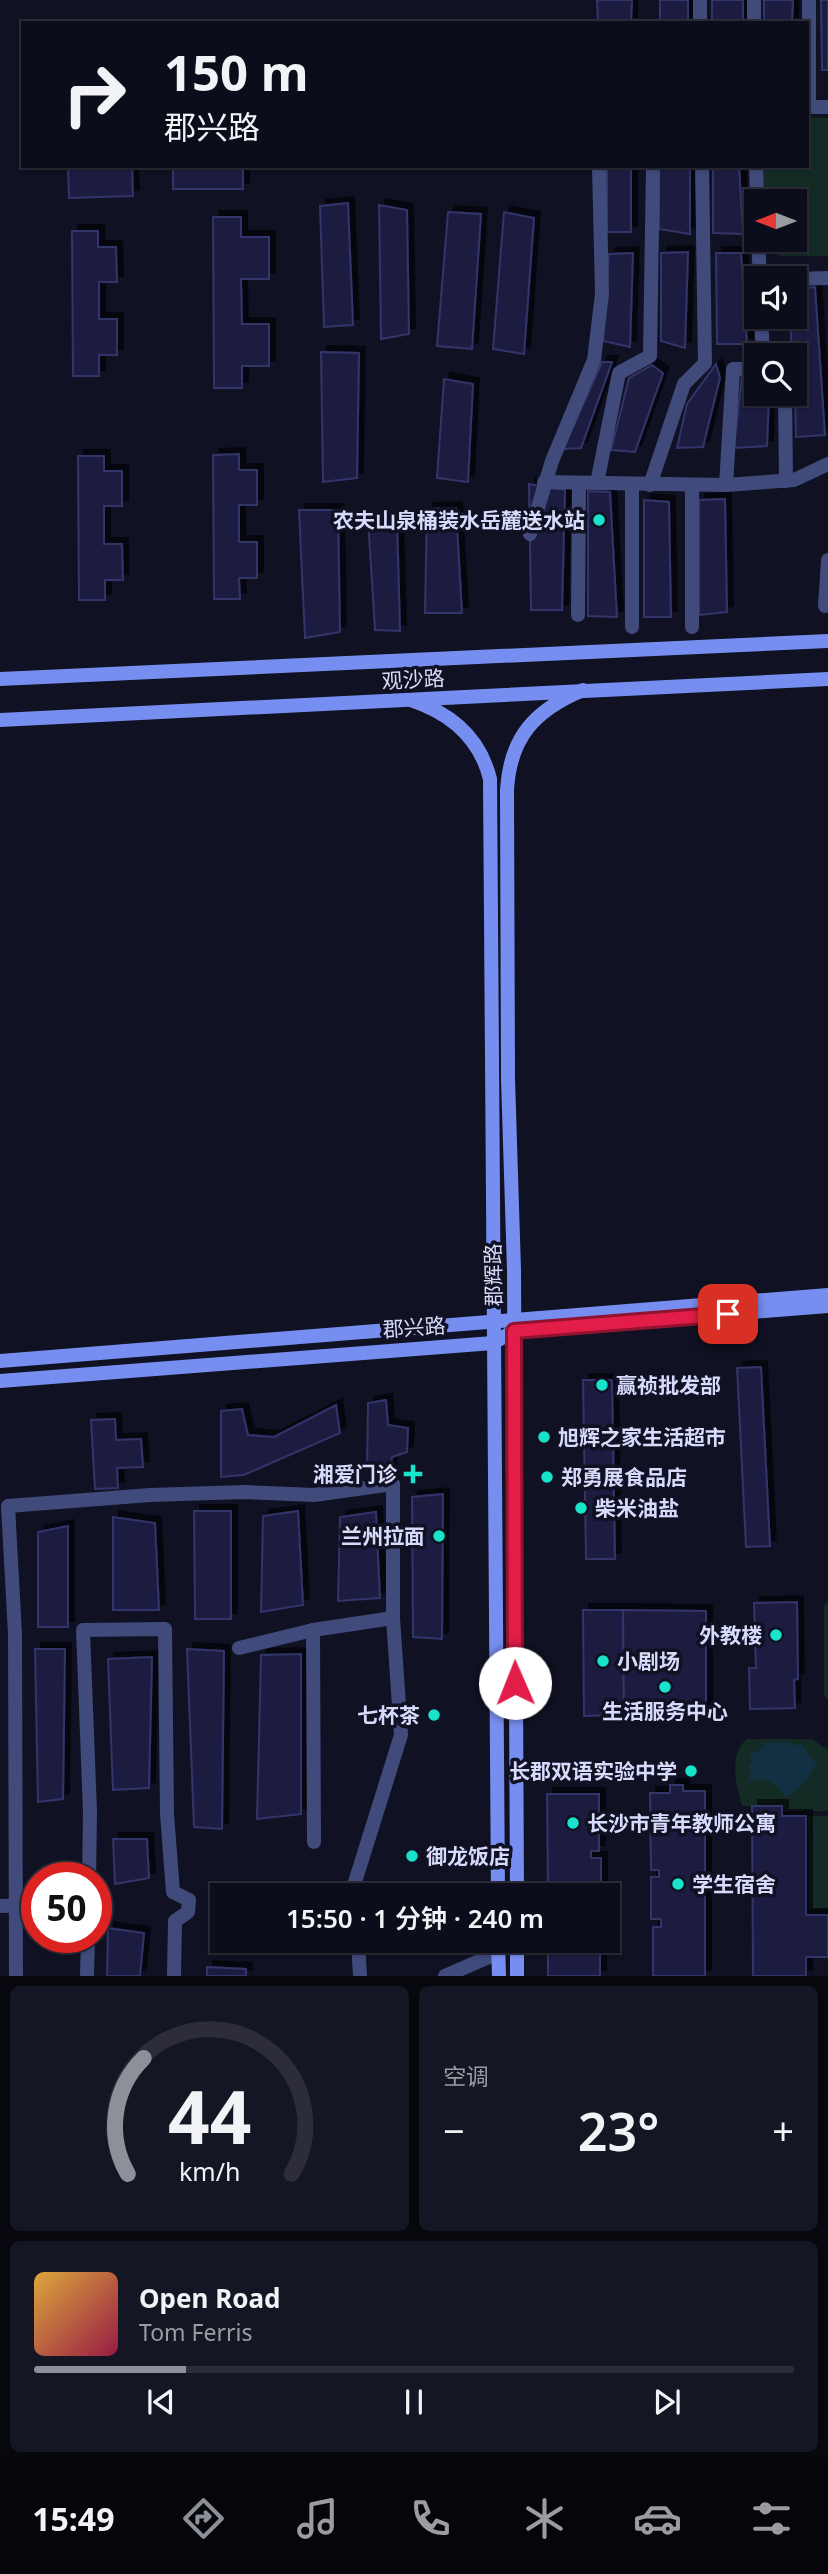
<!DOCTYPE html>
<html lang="zh">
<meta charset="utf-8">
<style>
:root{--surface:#0c0d1a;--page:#151623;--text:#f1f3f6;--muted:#9a9ca2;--line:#2c2d39;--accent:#8c9099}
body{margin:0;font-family:"Noto Sans","Noto Sans SC",sans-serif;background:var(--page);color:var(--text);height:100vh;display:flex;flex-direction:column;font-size:26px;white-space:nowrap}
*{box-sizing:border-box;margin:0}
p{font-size:23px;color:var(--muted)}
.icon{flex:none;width:38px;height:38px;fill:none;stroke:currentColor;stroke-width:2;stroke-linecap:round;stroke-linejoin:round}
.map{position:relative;height:1976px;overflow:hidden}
.side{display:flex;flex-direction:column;gap:10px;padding:10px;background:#07070e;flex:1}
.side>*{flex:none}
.guide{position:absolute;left:21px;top:21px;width:788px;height:147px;border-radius:0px;box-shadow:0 2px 5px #0004,0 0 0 2px var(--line);background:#0c0d1a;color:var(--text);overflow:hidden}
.needle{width:46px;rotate:270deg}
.buttons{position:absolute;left:744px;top:189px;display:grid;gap:14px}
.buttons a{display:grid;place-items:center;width:63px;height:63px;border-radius:0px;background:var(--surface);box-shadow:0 2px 5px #0004,0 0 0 2px var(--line);font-size:35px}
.speed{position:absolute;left:21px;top:1862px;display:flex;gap:14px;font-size:35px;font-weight:700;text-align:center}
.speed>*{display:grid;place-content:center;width:91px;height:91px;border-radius:50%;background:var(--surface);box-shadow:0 2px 5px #0004,0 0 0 2px var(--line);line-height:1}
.speed .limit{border:10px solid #d22;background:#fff;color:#111}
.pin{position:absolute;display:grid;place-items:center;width:60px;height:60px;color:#fff;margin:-30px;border-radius:14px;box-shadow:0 4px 10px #0006}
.me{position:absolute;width:77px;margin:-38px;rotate:359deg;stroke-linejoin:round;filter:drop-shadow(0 0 5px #0008)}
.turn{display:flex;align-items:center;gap:24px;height:147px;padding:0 28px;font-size:32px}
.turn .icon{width:91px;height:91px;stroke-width:2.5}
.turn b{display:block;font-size:49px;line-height:60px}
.big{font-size:52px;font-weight:600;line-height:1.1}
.side .card{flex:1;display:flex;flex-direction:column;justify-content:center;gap:10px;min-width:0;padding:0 24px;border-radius:10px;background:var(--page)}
.side .dial{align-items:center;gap:0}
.dial svg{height:182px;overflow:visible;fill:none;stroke:var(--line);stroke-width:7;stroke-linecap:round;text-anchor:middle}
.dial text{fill:var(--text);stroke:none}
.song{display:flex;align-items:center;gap:21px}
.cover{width:84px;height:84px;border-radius:10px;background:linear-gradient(135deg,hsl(40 70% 55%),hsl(340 70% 35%))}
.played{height:7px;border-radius:4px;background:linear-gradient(90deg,var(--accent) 20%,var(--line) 20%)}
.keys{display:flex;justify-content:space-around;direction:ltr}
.heat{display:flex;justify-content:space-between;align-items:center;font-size:38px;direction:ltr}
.side .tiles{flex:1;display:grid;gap:10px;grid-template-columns:1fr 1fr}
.card:last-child{grid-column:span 2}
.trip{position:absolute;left:210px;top:1883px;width:410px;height:70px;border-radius:0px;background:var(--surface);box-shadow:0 2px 5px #0004,0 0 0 2px var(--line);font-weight:600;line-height:70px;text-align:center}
.dock{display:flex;height:112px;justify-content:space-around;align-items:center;background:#05050a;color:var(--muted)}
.dock .icon{width:49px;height:49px}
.dock .active{color:var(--accent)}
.dock b{font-size:32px;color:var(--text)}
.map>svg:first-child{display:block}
</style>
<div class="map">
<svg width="828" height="1976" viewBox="0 0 828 1976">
<defs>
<filter id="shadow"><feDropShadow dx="6" dy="-6" stdDeviation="0" flood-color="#0009"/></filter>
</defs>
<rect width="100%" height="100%" fill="#101122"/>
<g fill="#142b25">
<polygon points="807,117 828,118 828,256 780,256 766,245 766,240 794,240 794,201 764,201 762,166 807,166"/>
<polygon points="828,1602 828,1699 824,1695 824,1605"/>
<path d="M747 1739H812L828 1750V1811H782V1806H742C736 1786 728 1754 747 1739Z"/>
<polygon points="808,1816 828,1816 828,1909 809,1909"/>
</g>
<path fill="#133043" d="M789 1742 791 1746 801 1744 817 1764C807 1778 803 1788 786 1797 776 1782 764 1775 746 1783L751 1775 749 1765 752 1762 750 1753 757 1752 766 1743Z"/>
<g fill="#1e1f41" stroke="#33346a" stroke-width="2" filter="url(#shadow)">
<polygon points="597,0 632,0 631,23 598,23"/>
<rect x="660" y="0" width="28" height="23"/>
<rect x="712" y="0" width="31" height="23"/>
<polygon points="764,0 793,0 792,23 764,23"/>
<polygon points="821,0 828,0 828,70 822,70"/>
<polygon points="68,166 132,166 133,196 69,198"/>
<rect x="173" y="166" width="70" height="23"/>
<rect x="607" y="166" width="24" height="66"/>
<polygon points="659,166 690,166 690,234 659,229"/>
<polygon points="713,166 739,166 743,234 713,233"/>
<polygon points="348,203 353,325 324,327 320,206"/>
<polygon points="379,205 407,210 409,334 381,339"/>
<polygon points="448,212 481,214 472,349 437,346"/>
<polygon points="504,212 534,218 524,354 493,349"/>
<polygon points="213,217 241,217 241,237 269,237 269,279 241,279 242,324 269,324 269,366 242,366 242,388 214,388"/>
<polygon points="72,231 98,231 98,247 116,247 117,282 99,282 99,319 117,319 117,355 99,355 99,376 73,376"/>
<polygon points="688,252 685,348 661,341 661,253"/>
<polygon points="633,253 630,347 603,341 609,254"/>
<polygon points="716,253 741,253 747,344 717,344"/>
<polygon points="815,287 825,435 796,437 794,355 792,355 790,317 794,317 794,289"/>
<polygon points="321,352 359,353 357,478 323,482"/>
<polygon points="602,362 612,362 581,448 563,449"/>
<polygon points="716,364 720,378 703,447 677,448 687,404"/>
<polygon points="652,365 663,373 635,452 611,450 629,378"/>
<polygon points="742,374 756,375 756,394 769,394 767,446 734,448"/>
<polygon points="444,379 473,384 468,482 437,478"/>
<polygon points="239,454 239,470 257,470 257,505 239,505 239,542 257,542 257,578 239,578 240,599 214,599 213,455"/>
<polygon points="78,456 104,456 104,471 122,471 122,506 104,506 104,544 122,544 123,580 105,580 105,600 79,600"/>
<polygon points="529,484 565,490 562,610 531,610"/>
<polygon points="588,491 610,492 617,617 588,616"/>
<polygon points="725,499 727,612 699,615 699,500"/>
<polygon points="644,500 669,502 671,617 644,617"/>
<polygon points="456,508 462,613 425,613 427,509"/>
<polygon points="299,510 338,510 340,632 305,638"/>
<polygon points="397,519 400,631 375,630 368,520"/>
<polygon points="761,1367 770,1546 746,1547 737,1368"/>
<polygon points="583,1380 612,1380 615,1559 586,1559"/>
<polygon points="386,1400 388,1425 408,1428 407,1452 392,1457 390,1470 367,1470 368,1403"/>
<polygon points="336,1405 340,1433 244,1475 221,1477 221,1411 242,1409 248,1435 274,1437"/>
<polygon points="115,1419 116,1440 141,1439 143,1467 117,1468 118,1488 95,1489 91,1420"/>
<polygon points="443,1494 442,1639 413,1637 412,1497"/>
<polygon points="194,1511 231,1511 231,1619 195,1619"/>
<polygon points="298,1511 303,1605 261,1612 263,1516"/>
<polygon points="376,1512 380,1598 338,1601 340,1517"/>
<polygon points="113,1517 155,1523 159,1610 113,1610"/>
<polygon points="68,1526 68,1627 38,1627 38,1532"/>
<polygon points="797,1602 798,1679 794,1680 795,1708 750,1709 749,1668 756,1668 754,1603"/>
<polygon points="583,1610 623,1610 624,1715 584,1716"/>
<polygon points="623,1610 706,1611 706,1715 624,1715"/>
<polygon points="35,1649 65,1649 63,1799 38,1802"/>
<polygon points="187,1649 224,1651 222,1829 194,1827"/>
<polygon points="301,1654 301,1814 257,1819 261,1655"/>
<polygon points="152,1657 149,1788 113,1790 108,1659"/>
<polygon points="670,1785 683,1785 683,1791 705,1791 705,1976 653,1976 653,1927 661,1927 661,1919 651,1919 651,1877 659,1877 659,1870 651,1870 650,1793 670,1793"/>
<polygon points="547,1794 599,1794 599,1851 591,1851 591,1858 601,1858 601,1895 548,1895"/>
<polygon points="752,1806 782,1806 782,1816 806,1816 806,1915 828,1915 828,1957 806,1957 806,1976 753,1976"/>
<polygon points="113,1839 147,1839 149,1878 115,1884"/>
<polygon points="108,1928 144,1933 140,1976 107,1976"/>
<rect x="548" y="1941" width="52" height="35"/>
<polygon points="207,1967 246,1969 246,1976 207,1976"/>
</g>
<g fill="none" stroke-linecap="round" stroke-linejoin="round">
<g stroke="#404b7c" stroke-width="14">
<polyline points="700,0 700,23"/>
<polyline points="754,0 754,23"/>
<polyline points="807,107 828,107"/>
<polyline points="809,107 809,0"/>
<polyline points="756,166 757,201"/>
<polyline points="758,240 760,278"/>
<polyline points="794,279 828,278"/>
<polyline points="761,317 763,355"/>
<polyline points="785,394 786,481"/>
<polyline points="544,482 726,485 794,480 828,464"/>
<polyline points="597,483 619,373 650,356 653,166"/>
<polyline points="632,484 632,627"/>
<polyline points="650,485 684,384 705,363 702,166"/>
<polyline points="726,485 733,369 756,369"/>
<polyline points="692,486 692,627"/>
<polyline points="530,534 552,461 594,360 602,294 599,166"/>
<polyline points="825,606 828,560"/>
<polyline points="578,615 579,483"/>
<polyline points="313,1630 393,1618"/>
<polyline points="239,1648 313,1630 314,1842"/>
<polyline points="89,1878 90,1812 83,1630 165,1629 167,1814 173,1892 189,1900 188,1912 175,1921 174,1976"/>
<polyline points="0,1906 37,1905"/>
<polyline points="358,1941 360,1976"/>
<polyline points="16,1976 15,1634 8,1506 150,1495 244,1492 314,1495 393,1484 393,1618 401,1735 355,1882 356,1895"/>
<polyline points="87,1976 88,1937"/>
<polyline points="445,1976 498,1953"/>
</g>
<g stroke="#778ef1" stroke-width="14">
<polyline points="0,679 828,641"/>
<path d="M411 700C450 713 480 738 490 779L498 1895"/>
<polyline points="0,720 828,679"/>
<polyline points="0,1361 828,1295"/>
<polyline points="0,1381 493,1343 514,1331 828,1306"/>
<path d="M517 1895 514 1270 508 1079 507 790C510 737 535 710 583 690"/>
<polyline points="498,1941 499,1976"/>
<polyline points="517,1941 517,1976"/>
</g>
</g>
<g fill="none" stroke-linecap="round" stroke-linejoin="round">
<g stroke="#92132f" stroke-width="18">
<polyline id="route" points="515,1683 514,1331 728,1314"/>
</g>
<use href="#route" stroke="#e11d48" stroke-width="12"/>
</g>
<g fill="#18e4cc" stroke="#101122" stroke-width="2.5">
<circle cx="599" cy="520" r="7"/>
<circle cx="602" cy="1385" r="7"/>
<circle cx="544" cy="1437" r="7"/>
<path d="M409.5 1463.5h7v7h7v7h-7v7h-7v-7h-7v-7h7z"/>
<circle cx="547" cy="1477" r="7"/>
<circle cx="581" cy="1508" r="7"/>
<circle cx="439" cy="1536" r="7"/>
<circle cx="776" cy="1635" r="7"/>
<circle cx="603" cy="1661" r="7"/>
<circle cx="665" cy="1687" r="7"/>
<circle cx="434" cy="1715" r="7"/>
<circle cx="691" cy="1771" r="7"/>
<circle cx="573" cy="1823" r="7"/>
<circle cx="412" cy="1856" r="7"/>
<circle cx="678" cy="1884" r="7"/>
</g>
<g text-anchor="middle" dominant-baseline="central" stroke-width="7" stroke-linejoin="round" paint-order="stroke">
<g font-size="21" font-weight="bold" fill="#d6dafb" stroke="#101122" text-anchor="start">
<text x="585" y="520" text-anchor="end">农夫山泉桶装水岳麓送水站</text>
<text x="616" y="1385">赢祯批发部</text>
<text x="558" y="1437">旭辉之家生活超市</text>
<text x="397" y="1474" text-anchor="end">湘爱门诊</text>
<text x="561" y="1477">郑勇展食品店</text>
<text x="595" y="1508">柴米油盐</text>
<text x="425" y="1536" text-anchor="end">兰州拉面</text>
<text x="762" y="1635" text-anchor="end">外教楼</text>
<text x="617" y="1661">小剧场</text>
<text x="665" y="1711" text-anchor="middle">生活服务中心</text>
<text x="420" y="1715" text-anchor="end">七杯茶</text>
<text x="677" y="1771" text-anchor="end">长郡双语实验中学</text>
<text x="587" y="1823">长沙市青年教师公寓</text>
<text x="426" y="1856">御龙饭店</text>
<text x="692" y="1884">学生宿舍</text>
</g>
<g font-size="21" fill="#d6dafb" stroke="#101122">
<text transform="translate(413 679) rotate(-3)">观沙路</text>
<text transform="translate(493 1275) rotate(-91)">郡辉路</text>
<text transform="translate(414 1327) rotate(-4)">郡兴路</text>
</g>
</g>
</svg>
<div class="buttons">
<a><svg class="needle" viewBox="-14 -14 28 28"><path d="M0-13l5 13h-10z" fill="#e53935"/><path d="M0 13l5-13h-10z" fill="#9a9ca2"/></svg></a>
<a><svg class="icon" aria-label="sound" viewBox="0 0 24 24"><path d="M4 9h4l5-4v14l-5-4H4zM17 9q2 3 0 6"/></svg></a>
<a><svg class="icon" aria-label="search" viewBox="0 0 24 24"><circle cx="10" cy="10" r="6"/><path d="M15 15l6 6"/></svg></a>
</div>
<div class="speed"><div class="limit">50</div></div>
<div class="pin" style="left:728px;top:1314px;background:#d93025"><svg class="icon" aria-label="arrive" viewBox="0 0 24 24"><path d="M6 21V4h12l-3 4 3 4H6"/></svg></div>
<svg class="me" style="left:515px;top:1683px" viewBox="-20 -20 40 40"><circle r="19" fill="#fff"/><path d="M0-13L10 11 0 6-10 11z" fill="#e11d48"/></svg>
<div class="trip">15:50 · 1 分钟 · 240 m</div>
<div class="guide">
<div class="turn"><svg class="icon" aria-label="right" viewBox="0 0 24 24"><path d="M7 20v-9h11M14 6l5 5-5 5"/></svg><div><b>150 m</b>郡兴路</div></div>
</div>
</div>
<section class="side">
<div class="tiles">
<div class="card dial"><svg viewBox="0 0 100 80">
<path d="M14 69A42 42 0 1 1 86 69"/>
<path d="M14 69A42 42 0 0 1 21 18" stroke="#8c9099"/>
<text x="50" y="56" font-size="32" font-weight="700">44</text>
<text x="50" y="72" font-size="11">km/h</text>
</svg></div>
<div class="card"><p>空调</p>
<div class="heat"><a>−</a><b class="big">23°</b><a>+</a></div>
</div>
<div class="card">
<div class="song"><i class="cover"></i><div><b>Open Road</b><p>Tom Ferris</p></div></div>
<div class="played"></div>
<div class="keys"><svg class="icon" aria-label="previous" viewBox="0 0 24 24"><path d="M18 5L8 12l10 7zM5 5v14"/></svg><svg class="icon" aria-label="pause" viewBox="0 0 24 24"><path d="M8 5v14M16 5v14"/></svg><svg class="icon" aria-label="next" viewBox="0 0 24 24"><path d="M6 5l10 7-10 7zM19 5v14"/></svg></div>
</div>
</div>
</section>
<nav class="dock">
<b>15:49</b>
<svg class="icon active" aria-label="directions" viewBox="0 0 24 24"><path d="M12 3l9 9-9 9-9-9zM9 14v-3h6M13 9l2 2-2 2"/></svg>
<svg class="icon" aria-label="music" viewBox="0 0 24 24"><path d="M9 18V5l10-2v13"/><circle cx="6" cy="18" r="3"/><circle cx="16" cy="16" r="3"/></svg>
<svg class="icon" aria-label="phone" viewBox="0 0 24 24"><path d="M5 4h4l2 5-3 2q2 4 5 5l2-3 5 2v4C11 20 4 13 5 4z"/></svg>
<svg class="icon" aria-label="climate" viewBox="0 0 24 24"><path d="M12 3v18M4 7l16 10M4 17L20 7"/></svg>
<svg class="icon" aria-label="car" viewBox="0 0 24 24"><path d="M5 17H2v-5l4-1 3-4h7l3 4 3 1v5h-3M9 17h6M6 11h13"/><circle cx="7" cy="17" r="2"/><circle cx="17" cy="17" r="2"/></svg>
<svg class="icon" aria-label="filters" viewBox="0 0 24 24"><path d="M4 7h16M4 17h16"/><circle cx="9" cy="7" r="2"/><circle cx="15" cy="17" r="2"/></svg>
</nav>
